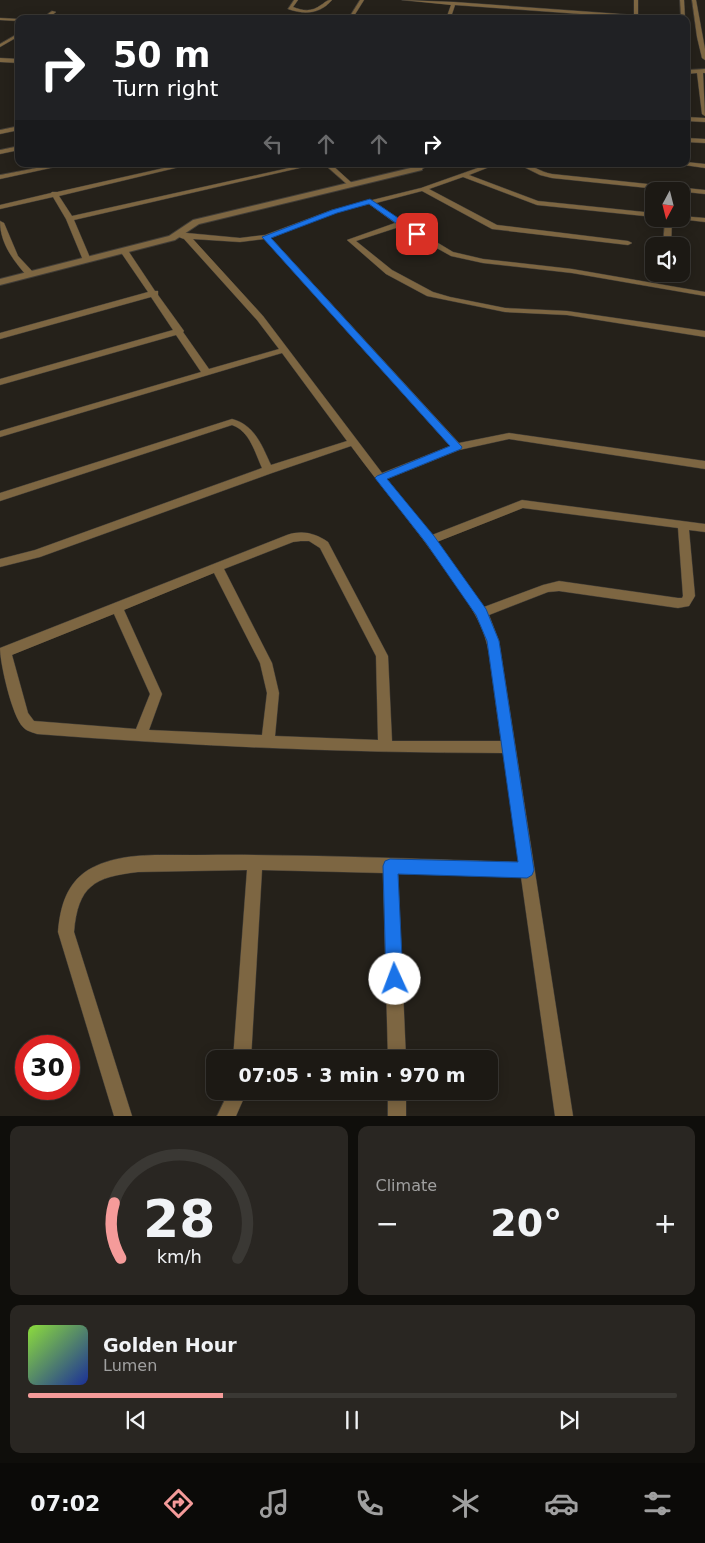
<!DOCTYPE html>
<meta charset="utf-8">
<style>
:root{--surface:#1c1914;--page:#292622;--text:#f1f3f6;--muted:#a0a0a0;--line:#3a3834;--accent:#f59b9a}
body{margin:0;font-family:"DejaVu Sans",sans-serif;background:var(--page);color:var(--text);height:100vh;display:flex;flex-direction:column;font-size:19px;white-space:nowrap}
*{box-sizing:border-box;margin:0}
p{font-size:16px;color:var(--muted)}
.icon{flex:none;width:28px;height:28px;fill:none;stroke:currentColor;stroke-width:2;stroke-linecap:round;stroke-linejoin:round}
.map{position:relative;height:1116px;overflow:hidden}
.drawer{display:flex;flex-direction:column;gap:10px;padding:10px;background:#0f0e0b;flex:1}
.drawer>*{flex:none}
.banner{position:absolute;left:15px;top:15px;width:675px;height:152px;border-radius:10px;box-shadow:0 2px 12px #0003,0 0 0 1px var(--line);background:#202124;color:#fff;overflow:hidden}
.needle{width:32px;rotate:187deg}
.controls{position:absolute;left:645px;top:182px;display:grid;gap:10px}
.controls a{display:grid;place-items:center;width:45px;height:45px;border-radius:10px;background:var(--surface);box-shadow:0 2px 12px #0003,0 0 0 1px var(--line);font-size:25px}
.speed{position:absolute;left:15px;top:1035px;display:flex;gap:10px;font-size:25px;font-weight:700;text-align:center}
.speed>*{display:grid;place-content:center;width:65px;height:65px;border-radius:50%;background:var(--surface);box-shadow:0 2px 12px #0003,0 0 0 1px var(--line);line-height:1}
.speed .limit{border:8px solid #d22;background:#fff;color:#111}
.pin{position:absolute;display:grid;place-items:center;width:42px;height:42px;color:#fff;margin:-21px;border-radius:10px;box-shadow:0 2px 8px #0006}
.me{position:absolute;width:55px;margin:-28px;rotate:358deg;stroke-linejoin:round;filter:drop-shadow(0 0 4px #0008)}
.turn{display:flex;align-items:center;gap:18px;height:105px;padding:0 15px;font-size:22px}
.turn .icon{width:65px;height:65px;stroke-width:2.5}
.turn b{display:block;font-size:35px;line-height:42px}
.lanes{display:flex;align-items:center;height:48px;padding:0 15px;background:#0003;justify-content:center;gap:25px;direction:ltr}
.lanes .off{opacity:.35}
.big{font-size:38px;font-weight:700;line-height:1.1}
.drawer .widget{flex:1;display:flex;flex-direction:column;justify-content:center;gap:8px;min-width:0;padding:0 18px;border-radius:10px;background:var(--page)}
.drawer .dial{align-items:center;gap:0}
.dial svg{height:130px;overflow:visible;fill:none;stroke:var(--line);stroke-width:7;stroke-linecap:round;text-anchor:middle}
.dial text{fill:var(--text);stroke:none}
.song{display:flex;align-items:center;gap:15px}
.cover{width:60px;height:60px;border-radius:8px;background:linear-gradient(135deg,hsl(90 70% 55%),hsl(230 70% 35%))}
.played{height:5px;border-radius:2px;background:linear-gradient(90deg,var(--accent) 30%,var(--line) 30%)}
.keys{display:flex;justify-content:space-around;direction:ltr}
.heat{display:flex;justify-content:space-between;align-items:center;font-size:28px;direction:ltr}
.drawer .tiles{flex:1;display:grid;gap:10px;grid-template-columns:1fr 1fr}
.widget:last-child{grid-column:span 2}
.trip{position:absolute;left:206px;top:1050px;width:292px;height:50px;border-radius:10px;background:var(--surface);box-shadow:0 2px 12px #0003,0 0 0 1px var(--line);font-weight:700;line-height:50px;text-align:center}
.dock{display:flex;height:80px;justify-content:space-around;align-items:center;background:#0b0a08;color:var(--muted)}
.dock .icon{width:35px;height:35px}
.dock .active{color:var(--accent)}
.dock b{font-size:22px;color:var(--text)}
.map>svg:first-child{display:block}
</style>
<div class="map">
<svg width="705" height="1116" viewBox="0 0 705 1116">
<rect width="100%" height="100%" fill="#25211a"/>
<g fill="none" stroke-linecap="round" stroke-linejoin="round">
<g stroke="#423e38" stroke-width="1">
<g id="minor">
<path d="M294 0H298L293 7C303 11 312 12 321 5 326 2 326 0 332 0 320 14 305 15 288 9Z"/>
<polygon points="360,0 364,0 354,16 350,16"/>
<polygon points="402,0 454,2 634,15 634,0 638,0 638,15 675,19 650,19 455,5 451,17 456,19 446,19 451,5"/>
<polygon points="680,0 684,0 685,19 681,19"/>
<polygon points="692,0 696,0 705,49 705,60 702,58 697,37"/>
<polygon points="52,11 56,12 47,19 41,19"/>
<polygon points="0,18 19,19 20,19 19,21 0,20"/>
<polygon points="19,33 19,36 0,47 0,44"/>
<polygon points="0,58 19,59 19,63 0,62"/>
<polygon points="705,69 705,73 703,73 705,116 702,114 697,73 686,74 686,70"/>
<polygon points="686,117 705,118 705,122 686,121"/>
<polygon points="19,126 19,130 0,134 0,130"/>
<polygon points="686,138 705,139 705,143 686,142"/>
<polygon points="19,146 19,150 0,154 0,150"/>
<polygon points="686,162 705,164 705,168 684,165 683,164 686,164"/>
<polygon points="57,164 69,164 0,179 0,175"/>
<polygon points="182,164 192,164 59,196 72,216 307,164 317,164 74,220 91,260 87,262 83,260 66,219 53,197 0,209 0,205 51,193 52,192 57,192"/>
<polygon points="324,164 331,164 353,184 353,186 349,186"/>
<polygon points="425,164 434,164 419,170 416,168"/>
<path d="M489 164H497L469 175 538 201 654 213V217L537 205 463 177 429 189 497 225 628 241 632 243 628 245 492 229 422 191 376 203 403 222 453 252 483 259 572 269 705 292V296L572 273 483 263 451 256 399 227 356 241 392 270 433 292 450 297 505 308 567 311 705 331V337L567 315 505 312 427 296 386 274 347 240 395 223 369 204 336 212 271 238 459 443 509 433 705 461V469L509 439 459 450 387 479 432 535 522 500 705 524V532L689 530 695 596 689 606 678 608 559 591 548 592 489 615 499 641 573 1116H555L521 877 398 874 406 1059H388L383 873 262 870 251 1059H233L247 870 138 872C94 877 78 886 74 932L132 1116H114L58 932C60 908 66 884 88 870 121 850 167 856 204 855 309 854 414 859 519 862L503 753C347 753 192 746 37 734 32 732 26 731 23 727 12 716 0 663 0 648L287 535C302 530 315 533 328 542L388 656 392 741H501L489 654C484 621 464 597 446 571 416 528 382 488 351 446L272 473 40 557 0 567V559L35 550 262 468C255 453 250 431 232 425L0 501V493L232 419C255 425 262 446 271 465L347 441 282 353 0 437V431L201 372 176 335 0 385V379L173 330 151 297 0 339V333L148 292 120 251 124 249H127L155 291H158V295L184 331 183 332 209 369 279 349 257 320 184 239 176 236V232L240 238 265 235 332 210 421 188ZM193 239 240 242 264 239 450 446 382 473 263 316ZM523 508 678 528 683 596 682 598H678L559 581 543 585 484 607 437 542ZM301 541H309L320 548 376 656 378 740 275 736 279 693 272 663 224 569 293 542ZM214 573 260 663 267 693 262 735 149 730 162 694 124 610ZM114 614 150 694 136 729 34 721 28 713 12 655Z"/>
<path d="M518 164C530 163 540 172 552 174L705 190V194L552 178 540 175Z"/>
<polygon points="681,216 705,218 705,222 679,219 681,219"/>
<polygon points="665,219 672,219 671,246 663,246"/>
<path d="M0 221 4 223 18 256 33 272V276H27C13 260 0 243 0 221Z"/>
<polygon points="229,1091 247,1091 236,1116 217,1116"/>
<rect x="388" y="1091" width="18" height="25"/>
</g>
</g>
<g stroke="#423e38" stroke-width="2">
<polygon id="tertiary" points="419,166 422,166 422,170 199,224 175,240 0,285 0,279 169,236 193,220"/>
</g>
<use href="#minor" fill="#7d6642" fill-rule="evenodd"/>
<use href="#tertiary" fill="#7d6642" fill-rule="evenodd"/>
</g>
<polygon fill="#1a73e8" stroke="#114b97" points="370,199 419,232 419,236 414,236 369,204 337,213 271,238 462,447 461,449 387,479 434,536 486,609 499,641 534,870 532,875 527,878 398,874 403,979 401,985 395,987 389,985 386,979 383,866 385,861 390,859 518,862 487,641 476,615 426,543 375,478 377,476 450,446 262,237 332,210"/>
</svg>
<div class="controls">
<a><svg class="needle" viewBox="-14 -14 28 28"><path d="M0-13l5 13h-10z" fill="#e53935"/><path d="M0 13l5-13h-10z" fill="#a0a0a0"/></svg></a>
<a><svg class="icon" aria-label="sound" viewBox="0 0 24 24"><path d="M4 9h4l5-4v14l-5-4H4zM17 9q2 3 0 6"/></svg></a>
</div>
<div class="speed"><div class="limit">30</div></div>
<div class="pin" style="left:417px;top:234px;background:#d93025"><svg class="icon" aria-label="arrive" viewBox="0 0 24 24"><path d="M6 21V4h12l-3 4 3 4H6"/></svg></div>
<svg class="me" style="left:395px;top:979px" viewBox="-20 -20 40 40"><circle r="19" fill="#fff"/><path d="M0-13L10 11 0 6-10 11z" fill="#1a73e8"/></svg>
<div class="trip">07:05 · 3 min · 970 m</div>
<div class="banner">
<div class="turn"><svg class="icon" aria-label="right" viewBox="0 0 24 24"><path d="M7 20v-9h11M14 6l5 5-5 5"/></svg><div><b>50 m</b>Turn right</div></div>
<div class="lanes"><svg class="icon off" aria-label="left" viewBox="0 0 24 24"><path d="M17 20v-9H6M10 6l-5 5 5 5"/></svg><svg class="icon off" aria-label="ahead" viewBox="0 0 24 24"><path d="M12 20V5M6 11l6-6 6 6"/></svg><svg class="icon off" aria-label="ahead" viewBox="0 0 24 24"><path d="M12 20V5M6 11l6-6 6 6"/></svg><svg class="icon" aria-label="right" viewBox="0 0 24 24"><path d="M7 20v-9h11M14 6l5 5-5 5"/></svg></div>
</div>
</div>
<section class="drawer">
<div class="tiles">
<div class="widget dial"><svg viewBox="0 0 100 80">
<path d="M14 69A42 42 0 1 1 86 69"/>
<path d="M14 69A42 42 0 0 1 10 35" stroke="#f59b9a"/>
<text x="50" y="56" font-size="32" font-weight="700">28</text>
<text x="50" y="72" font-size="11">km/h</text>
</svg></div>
<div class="widget"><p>Climate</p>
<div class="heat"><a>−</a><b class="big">20°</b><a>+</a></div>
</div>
<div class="widget">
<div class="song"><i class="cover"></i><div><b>Golden Hour</b><p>Lumen</p></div></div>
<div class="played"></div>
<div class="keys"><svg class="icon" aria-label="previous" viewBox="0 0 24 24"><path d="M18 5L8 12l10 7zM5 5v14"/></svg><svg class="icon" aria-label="pause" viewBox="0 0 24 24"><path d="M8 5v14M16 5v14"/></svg><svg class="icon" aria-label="next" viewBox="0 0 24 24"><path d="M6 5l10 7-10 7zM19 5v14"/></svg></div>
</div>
</div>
</section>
<nav class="dock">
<b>07:02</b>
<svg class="icon active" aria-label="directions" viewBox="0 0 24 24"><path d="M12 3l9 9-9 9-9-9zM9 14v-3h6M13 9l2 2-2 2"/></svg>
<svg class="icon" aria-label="music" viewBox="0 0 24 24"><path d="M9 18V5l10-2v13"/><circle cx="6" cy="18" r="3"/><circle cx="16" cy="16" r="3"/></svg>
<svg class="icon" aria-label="phone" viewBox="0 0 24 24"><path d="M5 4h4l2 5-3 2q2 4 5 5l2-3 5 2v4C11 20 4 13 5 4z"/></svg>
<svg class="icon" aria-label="climate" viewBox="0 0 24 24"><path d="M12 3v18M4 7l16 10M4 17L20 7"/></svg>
<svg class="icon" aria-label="car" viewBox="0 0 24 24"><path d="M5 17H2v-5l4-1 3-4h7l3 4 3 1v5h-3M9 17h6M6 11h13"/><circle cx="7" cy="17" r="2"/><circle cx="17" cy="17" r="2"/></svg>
<svg class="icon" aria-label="filters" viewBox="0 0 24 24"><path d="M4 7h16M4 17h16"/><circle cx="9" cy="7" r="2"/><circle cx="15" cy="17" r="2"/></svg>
</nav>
